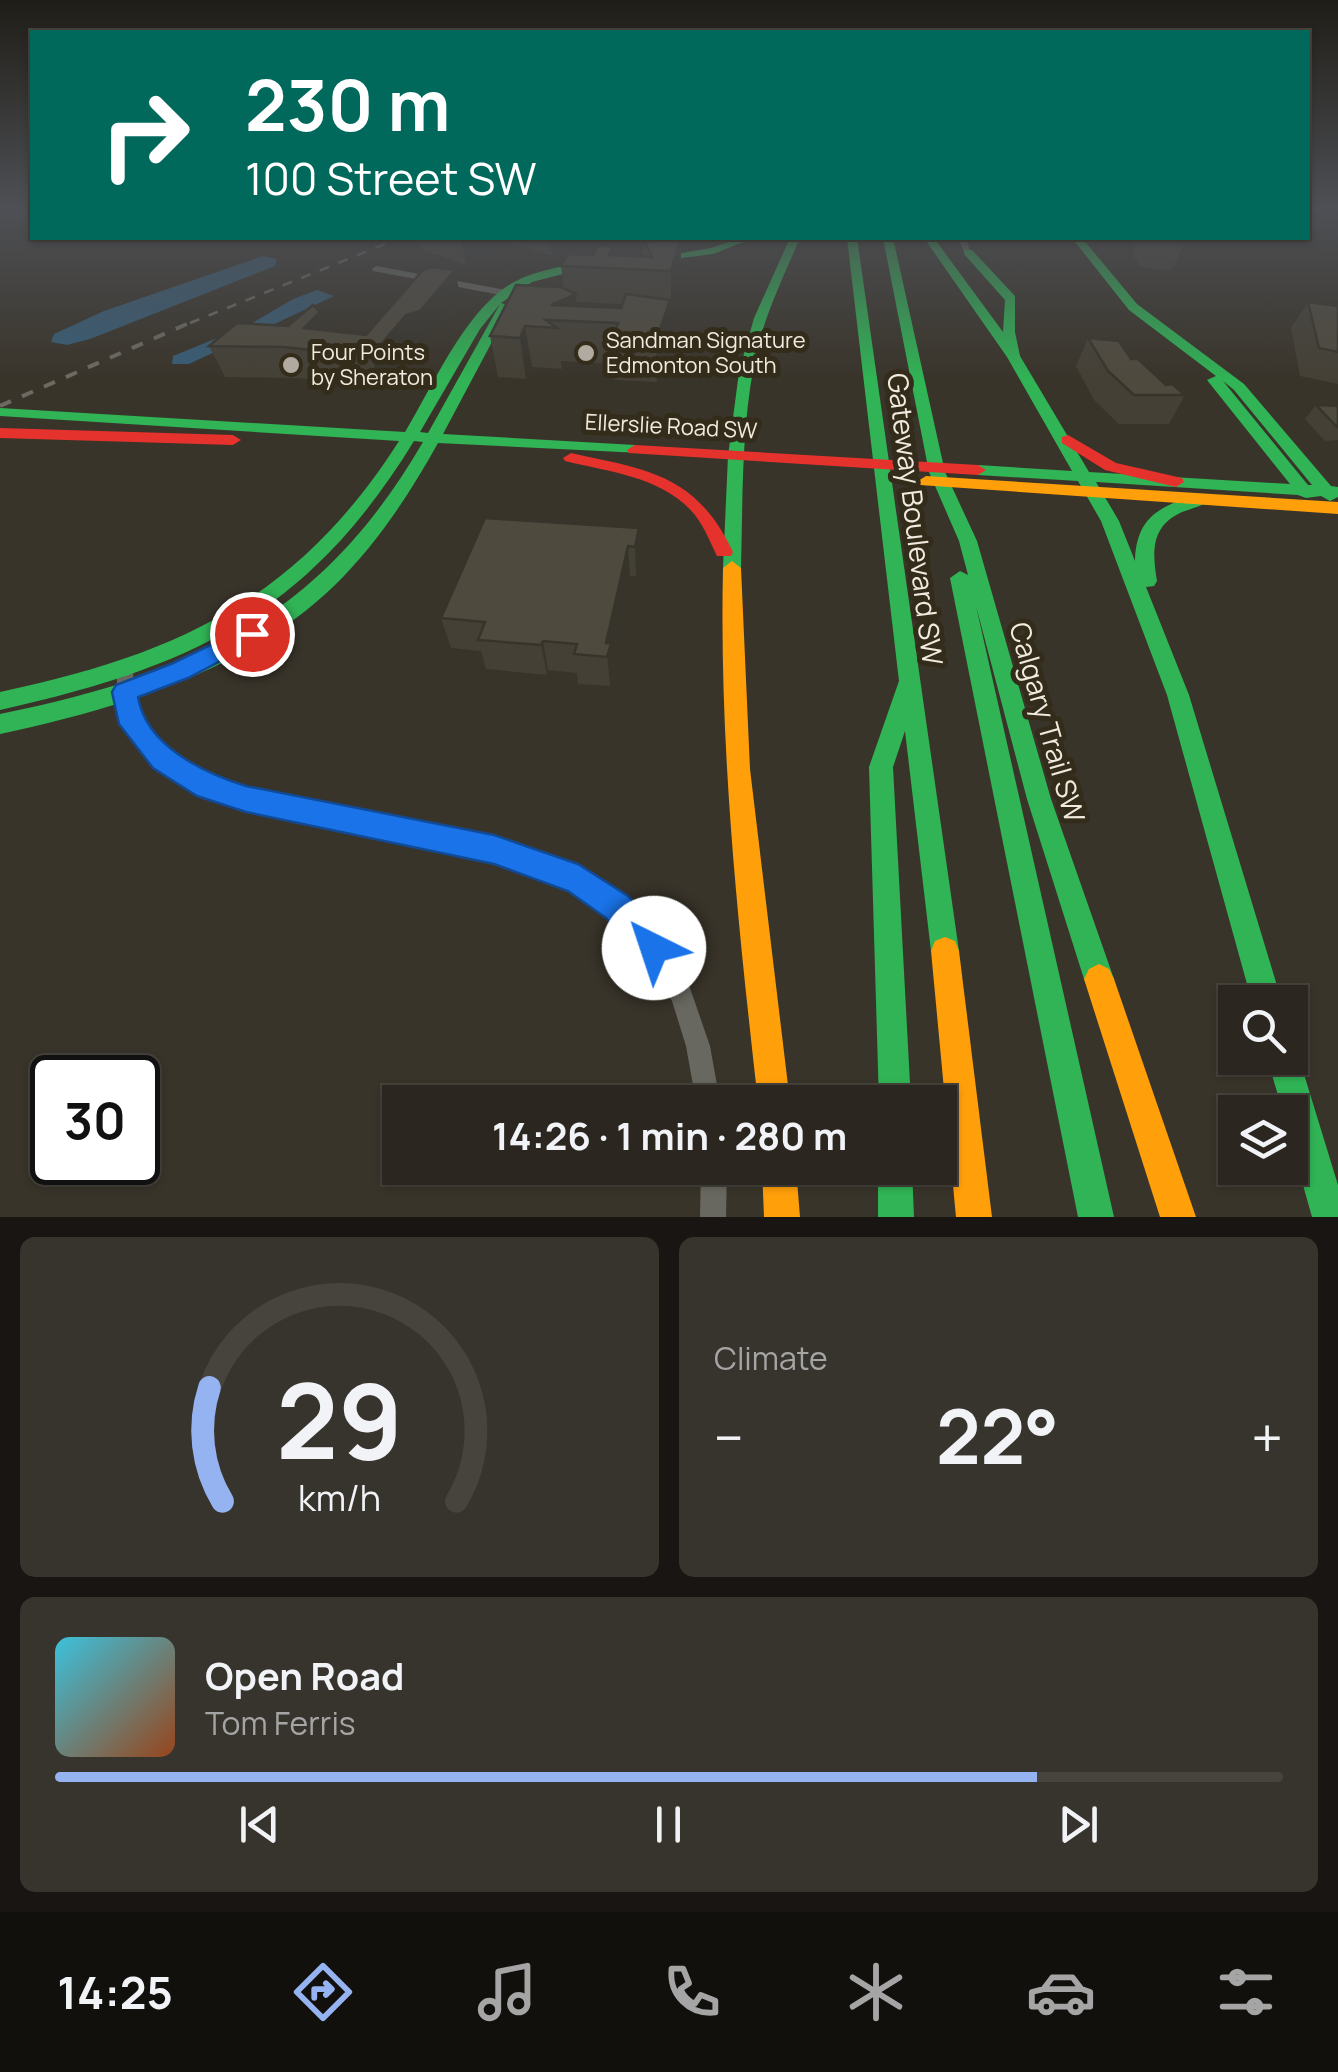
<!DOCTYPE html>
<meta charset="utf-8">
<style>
:root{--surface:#2b2720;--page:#37332d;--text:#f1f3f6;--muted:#a6a5a5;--line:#47443e;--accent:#95b2f1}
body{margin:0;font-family:Manrope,sans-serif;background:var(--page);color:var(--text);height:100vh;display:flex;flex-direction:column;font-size:38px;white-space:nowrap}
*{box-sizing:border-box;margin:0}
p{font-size:32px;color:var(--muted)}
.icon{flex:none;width:55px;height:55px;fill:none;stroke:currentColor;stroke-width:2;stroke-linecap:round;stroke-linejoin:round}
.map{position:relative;height:1217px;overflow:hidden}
.drawer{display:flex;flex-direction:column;gap:20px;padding:20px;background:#181512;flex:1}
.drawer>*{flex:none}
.guide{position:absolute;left:30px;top:30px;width:1280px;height:210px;border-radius:0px;box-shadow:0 2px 8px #0004,0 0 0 2px var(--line);background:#00695c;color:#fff;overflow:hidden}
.buttons{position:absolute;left:1218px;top:985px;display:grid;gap:20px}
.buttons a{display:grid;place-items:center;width:90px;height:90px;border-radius:0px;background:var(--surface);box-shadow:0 2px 8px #0004,0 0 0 2px var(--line);font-size:50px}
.speed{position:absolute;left:30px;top:1055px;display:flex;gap:20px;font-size:50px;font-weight:700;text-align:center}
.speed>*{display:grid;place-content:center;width:130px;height:130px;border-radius:50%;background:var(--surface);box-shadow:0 2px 8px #0004,0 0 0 2px var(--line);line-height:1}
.speed .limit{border:5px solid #111;border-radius:15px;background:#fff;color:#111}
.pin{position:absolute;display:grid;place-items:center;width:85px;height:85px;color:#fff;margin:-42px;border:5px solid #fff;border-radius:50%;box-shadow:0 2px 10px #0007}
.me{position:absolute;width:110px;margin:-55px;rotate:319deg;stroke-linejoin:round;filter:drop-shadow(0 0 8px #0008)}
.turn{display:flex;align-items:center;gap:35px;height:210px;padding:0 50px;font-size:45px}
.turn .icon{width:130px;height:130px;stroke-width:2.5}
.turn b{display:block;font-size:70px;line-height:85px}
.big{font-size:75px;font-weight:700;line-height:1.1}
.drawer .widget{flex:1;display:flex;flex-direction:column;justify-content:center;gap:15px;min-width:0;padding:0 35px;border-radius:15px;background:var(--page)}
.drawer .dial{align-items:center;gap:0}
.dial svg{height:260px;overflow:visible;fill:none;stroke:var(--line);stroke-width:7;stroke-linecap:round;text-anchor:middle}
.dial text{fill:var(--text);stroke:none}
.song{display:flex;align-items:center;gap:30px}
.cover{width:120px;height:120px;border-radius:15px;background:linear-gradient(135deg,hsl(190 70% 55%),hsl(20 70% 35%))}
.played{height:10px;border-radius:5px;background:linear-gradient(90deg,var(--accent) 80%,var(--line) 80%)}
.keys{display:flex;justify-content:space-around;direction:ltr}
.heat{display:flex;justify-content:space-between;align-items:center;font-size:55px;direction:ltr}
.drawer .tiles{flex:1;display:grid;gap:20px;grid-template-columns:1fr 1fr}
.widget:last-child{grid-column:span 2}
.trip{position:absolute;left:382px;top:1085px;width:575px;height:100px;border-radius:0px;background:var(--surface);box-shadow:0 2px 8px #0004,0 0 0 2px var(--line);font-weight:700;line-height:100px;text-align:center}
.tabs{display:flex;height:160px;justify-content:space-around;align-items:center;background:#11100d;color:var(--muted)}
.tabs .icon{width:70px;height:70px}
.tabs .active{color:var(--accent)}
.tabs b{font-size:45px;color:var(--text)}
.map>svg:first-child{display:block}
</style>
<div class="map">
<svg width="1338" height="1217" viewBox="0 0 1338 1217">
<rect width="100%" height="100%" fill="#39342a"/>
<g fill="#385d76">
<polygon points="263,256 277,259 275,266 90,339 67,345 51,342 54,334 104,311"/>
<polygon points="317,290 334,296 189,364 172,364 173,356 249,325 293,299"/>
</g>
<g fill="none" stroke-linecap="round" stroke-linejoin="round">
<g fill="#696860" fill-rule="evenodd">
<polygon points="1308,209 1326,209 1308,213"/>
<polygon points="958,238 966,238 971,254 965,254"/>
<polygon points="376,266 517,292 521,295 517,298 373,271 372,269"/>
<polygon points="125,663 131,664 133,669 135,712 168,753 218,781 279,800 501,843 573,867 624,900 663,942 690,988 710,1046 720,1102 696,1102 686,1046 672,1001 648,958 610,914 560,882 501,861 279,817 207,794 155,764 122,720 117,704 117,669 119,664"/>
<polygon points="701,1168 727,1168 726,1217 700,1217"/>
</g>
<g fill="#30b455" fill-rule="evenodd">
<polygon points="740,238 754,238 713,254 658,261 653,258 711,248"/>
<path d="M790 238H800C785 273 768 308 758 346 741 418 743 494 741 568L732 575 723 568 728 456 739 372 754 318Z"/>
<polygon points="847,238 857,238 959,951 955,961 945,965 935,961 931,951 905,731 893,767 911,1102 879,1102 869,767 899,681"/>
<polygon points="883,238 893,238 945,472 977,541 1051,799 1114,979 1109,989 1099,994 1089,989 1084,979 1027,799 976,606 1114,1217 1078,1217 950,578 960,571 968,575 959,541 929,472"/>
<path d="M924 238H934L1003 332 1005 300 964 254V250H972L1015 296V332L1020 356 1089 472 1290 484 1207 380 1216 376 1129 310 1072 238H1082L1137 304 1244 384 1331 486 1338 487V497L1330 501 1321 496 1306 498 1298 495 1096 482 1119 521 1135 561C1136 515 1163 504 1203 494L1212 499C1203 506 1193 508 1182 512 1151 526 1152 551 1157 581L1154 586 1146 587 1189 695 1282 1002H1252L1167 695 1101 521 1078 481 978 475 970 470 978 465 1072 471 1007 357ZM1223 381 1234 390 1312 485H1308Z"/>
<path d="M589 261 595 264 593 266 532 282 501 303 511 306 443 434 635 445 641 447V453L438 443C409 495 377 544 334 586 245 672 118 708 0 734V714C194 674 320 619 423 442L414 441C308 614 192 667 0 710V692C179 654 298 599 399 441L0 416V408L405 432C433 386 466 308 514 282 537 270 564 266 589 261ZM500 304 428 433 420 432 480 329Z"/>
<polygon points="1290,1045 1299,1058 1338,1185 1338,1217 1312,1217 1290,1139 1290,1112 1283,1112 1267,1058 1290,1058"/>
<polygon points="878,1168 912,1168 914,1217 878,1217"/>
</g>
<g fill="#ff9f0a" fill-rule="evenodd">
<polygon points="926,476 1338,502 1338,514 920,485 918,481"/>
<path d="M732 561 741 568 750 769 790 1102H758C738 924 719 747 723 568Z"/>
<polygon points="945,937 955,941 959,951 992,1217 956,1217 931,951 935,941"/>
<polygon points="1099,964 1109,969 1114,979 1196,1217 1160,1217 1084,979 1089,969"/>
<polygon points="762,1168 796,1168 800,1217 764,1217"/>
</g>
<g fill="#e5322d" fill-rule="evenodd">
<polygon points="0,428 233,435 241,440 233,445 0,438"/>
<polygon points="1068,435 1116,463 1182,478 1184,482 1176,487 1105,470 1062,443 1062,437"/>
<polygon points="635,445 978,465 986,470 978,475 629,453 627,450"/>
<path d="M571 453C648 470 696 474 733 552L731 556H717C710 542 705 528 695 515 664 477 610 472 565 461L563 458Z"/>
</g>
<polyline stroke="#6d6a63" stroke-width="2.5" stroke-dasharray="10 10" stroke-linecap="butt" points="190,323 400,238"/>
<polyline stroke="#6d6a63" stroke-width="4" stroke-dasharray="12 12" stroke-linecap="butt" points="0,406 196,320"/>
</g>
<g fill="#444035" fill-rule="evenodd">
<polygon points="419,238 589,238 552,256 512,244 466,265 422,250"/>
<path d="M633 238H681V267L670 307V339L657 382 615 380 614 364 561 361 562 369 532 367 526 379 498 377 490 336 564 289 561 266 613 256 643 257V240ZM576 302 622 304 621 308 577 306Z"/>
<polygon points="1138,238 1187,238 1171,271 1138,266 1139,260 1134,259 1134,246"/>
<polygon points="461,299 427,341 414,345 381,387 296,378 225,377 209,346 327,330 366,335"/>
<polygon points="1308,302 1338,306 1338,384 1300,376 1291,328"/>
<polygon points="1088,338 1131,359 1166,385 1185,395 1169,424 1119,424 1094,400 1076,366"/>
<polygon points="1316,405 1338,406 1338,440 1325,441 1305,419"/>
<polygon points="639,528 640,558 636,576 630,576 612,659 613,673 610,686 578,684 577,673 548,670 547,675 486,669 481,651 451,648 441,618"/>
</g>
<g fill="#37342b">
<polygon points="470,238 511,238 512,244 466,265 462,241"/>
<polygon points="550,238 589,238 552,256"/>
<polygon points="680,238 681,267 671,307 671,271"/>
<polygon points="455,270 461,299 427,341 414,345 381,387 371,356 406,315"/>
<polygon points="576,294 578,321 551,305"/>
<polygon points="670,300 670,339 657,382 656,341"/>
<polygon points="320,312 331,342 304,328"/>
<polygon points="525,326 532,367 526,379 520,338"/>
<polygon points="639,528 640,558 636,576 635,547"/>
<polygon points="628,546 630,576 612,659 613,673 610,686 606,643"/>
<polygon points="543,641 548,670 547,675 541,645"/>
</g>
<g fill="#4f4a3e" stroke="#37342b" stroke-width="2.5">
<polygon points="450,238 470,238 462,241"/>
<polygon points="643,238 680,238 671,271 561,266 568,254 593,255 598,246 612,246 609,255 652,257"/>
<polygon points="432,267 455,270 420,311 406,315 371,356 283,347 209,346 237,323 288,326 313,305 320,312 304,328 366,335 422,271"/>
<polygon points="516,285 561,287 576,294 551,305 621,308 626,294 670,300 656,341 613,338 618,323 546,320 557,328 525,326 520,338 490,336"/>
<polygon points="1308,302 1338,306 1338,352 1319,348"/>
<polygon points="1088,338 1119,341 1131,359 1138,359 1166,385 1172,384 1185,395 1134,395 1108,371"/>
<polygon points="1316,405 1338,406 1338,427 1337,427"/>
<polygon points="485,518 639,528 635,547 628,546 606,643 611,643 607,657 574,654 577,644 543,641 541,645 478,640 485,622 441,618"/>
</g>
<linearGradient id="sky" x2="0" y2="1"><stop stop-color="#1f1d17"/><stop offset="0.55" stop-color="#4e5055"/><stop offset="1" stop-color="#4e5055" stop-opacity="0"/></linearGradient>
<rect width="1338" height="380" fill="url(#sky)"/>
<path fill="#1a73e8" stroke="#114b97" stroke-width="2.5" d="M252 625 263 634 260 640 188 678 138 697C146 746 204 773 246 786L494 835 578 864 628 896 665 937 670 948 665 960 654 965 642 960 606 918 568 891 494 864 246 812 197 796 153 768 119 724 112 692 116 685 171 664Z"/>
<g fill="#b0aaa0" stroke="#342c1a" stroke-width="4">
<circle cx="586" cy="353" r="10"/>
<circle cx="291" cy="365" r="10"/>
</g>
<g text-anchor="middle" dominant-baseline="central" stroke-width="10" stroke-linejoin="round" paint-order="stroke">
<g font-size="22" fill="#f0eadf" stroke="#342c1a" text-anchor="start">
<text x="606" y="340">Sandman Signature<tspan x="606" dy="25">Edmonton South</tspan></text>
<text x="311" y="352">Four Points<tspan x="311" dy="25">by Sheraton</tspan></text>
</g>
<g font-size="22" fill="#f0eadf" stroke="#342c1a">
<text transform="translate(671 426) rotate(3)">Ellerslie Road SW</text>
</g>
<g font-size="28" fill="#f0eadf" stroke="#342c1a">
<text transform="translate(916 519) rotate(83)">Gateway Boulevard SW</text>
<text transform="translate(1048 722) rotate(74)">Calgary Trail SW</text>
</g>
</g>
</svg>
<div class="buttons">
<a><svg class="icon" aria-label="search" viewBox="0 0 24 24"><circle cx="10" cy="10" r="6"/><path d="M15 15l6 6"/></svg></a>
<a><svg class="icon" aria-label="layers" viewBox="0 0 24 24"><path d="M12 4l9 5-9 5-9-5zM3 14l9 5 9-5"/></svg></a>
</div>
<div class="speed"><div class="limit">30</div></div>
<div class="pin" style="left:252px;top:634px;background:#d93025"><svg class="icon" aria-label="arrive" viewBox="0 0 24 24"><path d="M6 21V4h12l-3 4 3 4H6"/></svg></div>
<svg class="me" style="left:654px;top:948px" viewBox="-20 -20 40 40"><circle r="19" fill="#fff"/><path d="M0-13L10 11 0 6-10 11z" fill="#1a73e8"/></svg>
<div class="trip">14:26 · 1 min · 280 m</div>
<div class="guide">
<div class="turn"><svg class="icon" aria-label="right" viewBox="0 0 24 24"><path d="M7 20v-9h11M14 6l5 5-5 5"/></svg><div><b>230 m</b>100 Street SW</div></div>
</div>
</div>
<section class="drawer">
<div class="tiles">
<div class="widget dial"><svg viewBox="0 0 100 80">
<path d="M14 69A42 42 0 1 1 86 69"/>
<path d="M14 69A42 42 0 0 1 10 34" stroke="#95b2f1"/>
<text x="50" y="56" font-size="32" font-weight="700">29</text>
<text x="50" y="72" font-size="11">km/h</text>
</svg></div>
<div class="widget"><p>Climate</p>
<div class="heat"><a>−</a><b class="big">22°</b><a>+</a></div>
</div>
<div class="widget">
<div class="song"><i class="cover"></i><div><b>Open Road</b><p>Tom Ferris</p></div></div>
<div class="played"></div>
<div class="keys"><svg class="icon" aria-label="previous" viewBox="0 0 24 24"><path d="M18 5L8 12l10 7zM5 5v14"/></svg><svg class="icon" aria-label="pause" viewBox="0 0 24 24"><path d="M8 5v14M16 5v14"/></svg><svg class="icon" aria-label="next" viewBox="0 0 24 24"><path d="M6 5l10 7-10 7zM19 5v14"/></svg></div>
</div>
</div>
</section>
<nav class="tabs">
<b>14:25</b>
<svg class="icon active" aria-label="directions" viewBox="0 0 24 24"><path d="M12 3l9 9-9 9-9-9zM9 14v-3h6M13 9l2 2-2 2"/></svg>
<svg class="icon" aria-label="music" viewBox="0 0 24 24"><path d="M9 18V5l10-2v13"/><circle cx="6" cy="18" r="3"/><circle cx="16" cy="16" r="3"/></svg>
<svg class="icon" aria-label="phone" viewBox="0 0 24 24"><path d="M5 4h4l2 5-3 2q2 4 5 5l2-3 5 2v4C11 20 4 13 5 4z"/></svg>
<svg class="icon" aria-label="climate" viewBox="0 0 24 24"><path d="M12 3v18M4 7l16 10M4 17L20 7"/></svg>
<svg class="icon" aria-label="car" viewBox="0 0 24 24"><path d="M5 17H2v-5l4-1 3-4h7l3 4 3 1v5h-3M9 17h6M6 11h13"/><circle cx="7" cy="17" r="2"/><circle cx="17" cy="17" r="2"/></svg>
<svg class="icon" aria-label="filters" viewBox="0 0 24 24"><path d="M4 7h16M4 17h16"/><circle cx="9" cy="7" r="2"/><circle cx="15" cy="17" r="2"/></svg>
</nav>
